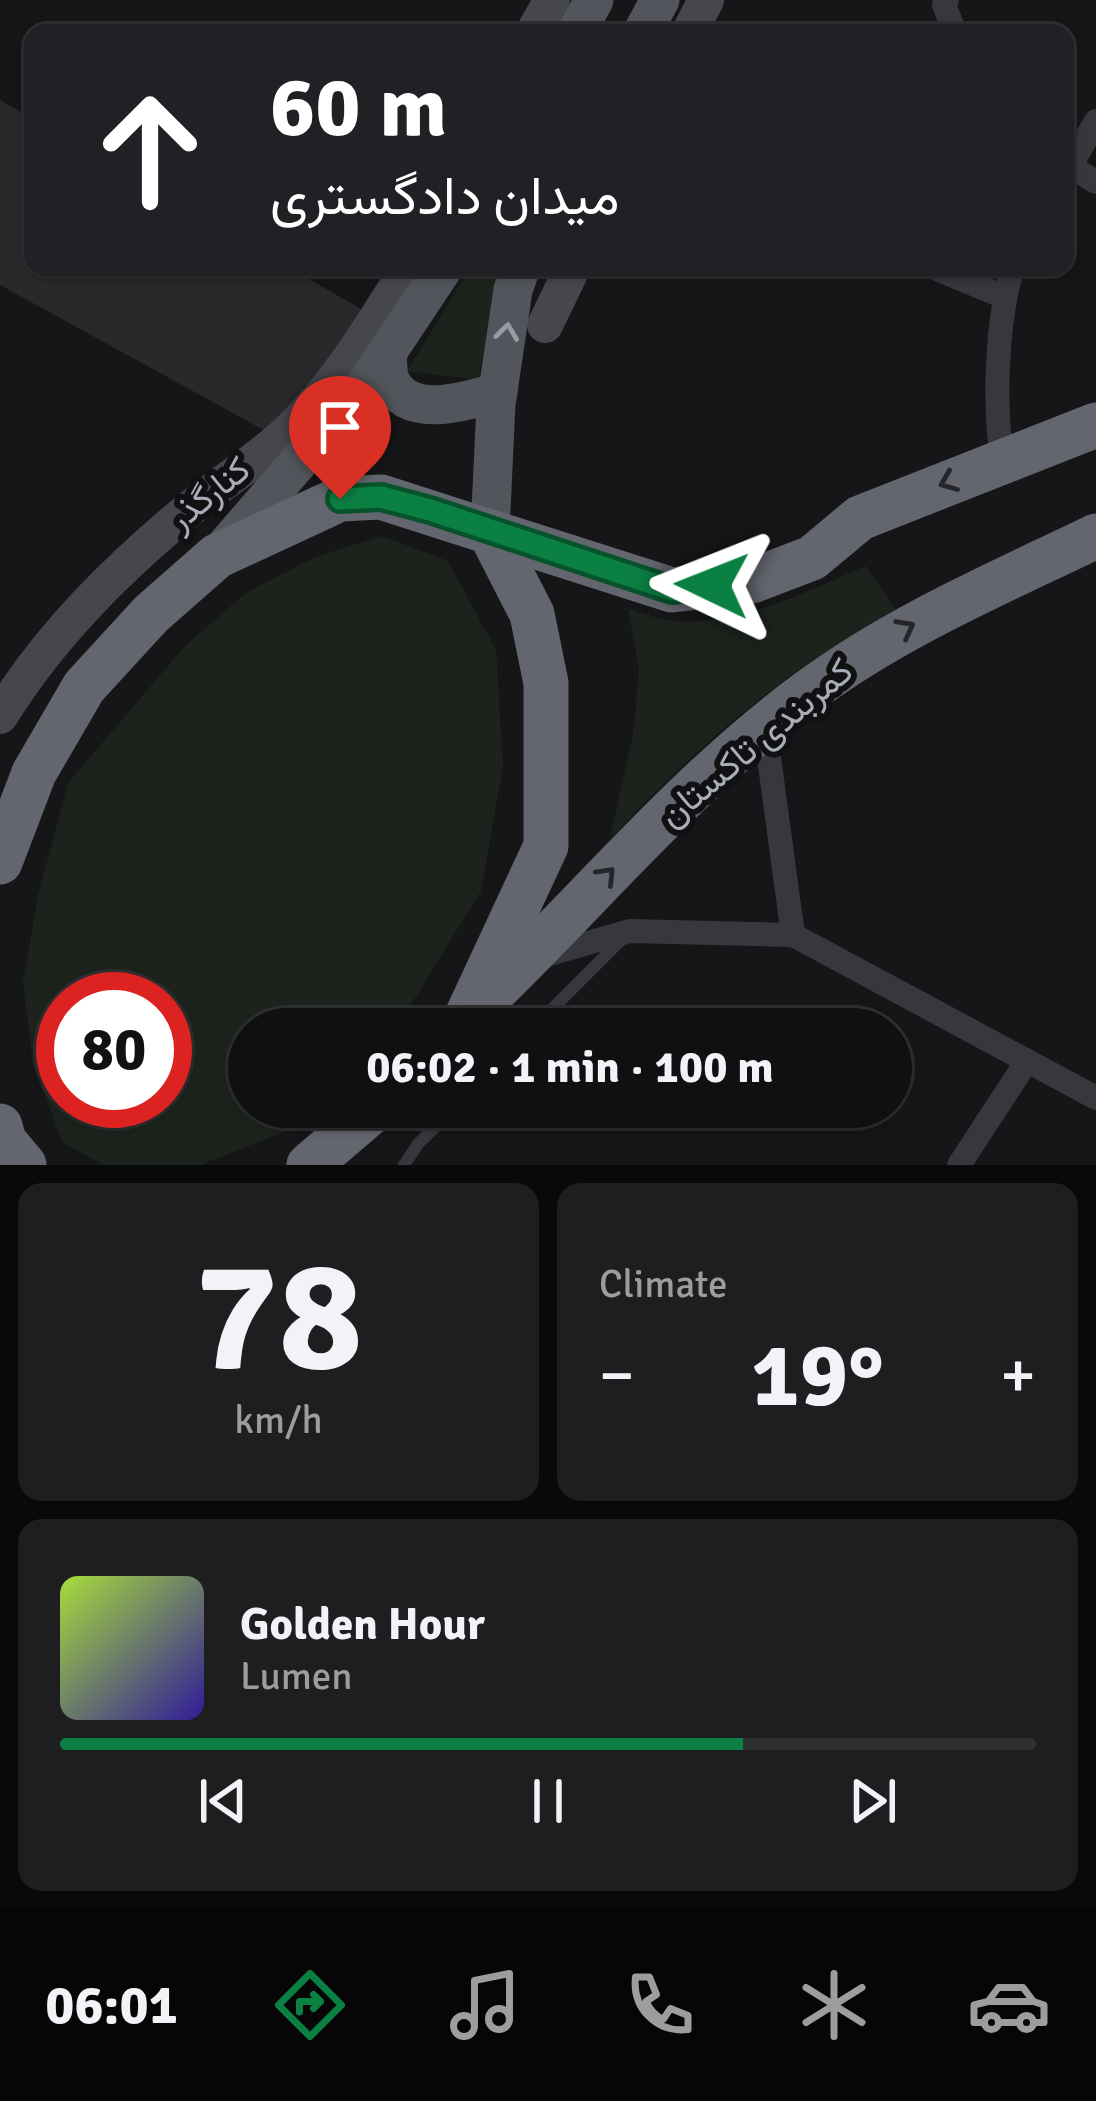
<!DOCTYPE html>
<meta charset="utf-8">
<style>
:root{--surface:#101012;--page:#1e1e20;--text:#f1f3f6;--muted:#9c9d9f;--line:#303032;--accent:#0b8043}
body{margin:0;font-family:Signika,Vazirmatn,sans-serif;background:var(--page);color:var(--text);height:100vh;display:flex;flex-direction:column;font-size:45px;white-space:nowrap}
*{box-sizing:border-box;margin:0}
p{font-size:39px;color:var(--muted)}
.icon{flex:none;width:66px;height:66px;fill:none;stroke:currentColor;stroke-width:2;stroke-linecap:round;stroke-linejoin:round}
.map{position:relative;height:1165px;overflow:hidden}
.side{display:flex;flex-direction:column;gap:18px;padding:18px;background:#09090a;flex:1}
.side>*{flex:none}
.hud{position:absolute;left:24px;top:24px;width:1050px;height:252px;border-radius:24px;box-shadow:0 3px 9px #0004,0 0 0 3px var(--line);background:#202124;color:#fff;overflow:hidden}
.speed{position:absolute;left:36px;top:972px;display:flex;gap:24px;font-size:60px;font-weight:700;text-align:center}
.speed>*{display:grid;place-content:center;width:156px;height:156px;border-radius:50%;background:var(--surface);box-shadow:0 3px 9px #0004,0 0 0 3px var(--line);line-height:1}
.speed .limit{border:18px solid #d22;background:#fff;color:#111}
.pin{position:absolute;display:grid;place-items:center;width:102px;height:102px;color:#fff;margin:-123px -51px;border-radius:50% 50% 50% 0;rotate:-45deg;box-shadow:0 0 12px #0007}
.pin .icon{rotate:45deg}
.me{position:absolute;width:132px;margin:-66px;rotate:272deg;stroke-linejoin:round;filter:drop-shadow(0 0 9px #0008)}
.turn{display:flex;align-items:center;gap:42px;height:252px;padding:0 48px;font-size:54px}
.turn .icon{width:156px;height:156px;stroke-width:2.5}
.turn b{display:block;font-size:84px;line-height:102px}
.big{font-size:90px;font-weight:800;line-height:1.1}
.side .tile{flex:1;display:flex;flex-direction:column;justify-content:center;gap:18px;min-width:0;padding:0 42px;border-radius:24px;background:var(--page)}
.side .dial{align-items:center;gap:0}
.dial b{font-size:156px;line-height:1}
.song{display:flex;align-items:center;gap:36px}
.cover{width:144px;height:144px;border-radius:18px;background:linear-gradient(135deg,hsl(80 70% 55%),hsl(250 70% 35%))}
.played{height:12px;border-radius:6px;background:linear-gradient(90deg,var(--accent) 70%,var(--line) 70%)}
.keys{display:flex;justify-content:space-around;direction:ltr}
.heat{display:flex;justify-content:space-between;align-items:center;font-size:66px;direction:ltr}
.side .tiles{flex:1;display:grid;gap:18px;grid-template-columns:1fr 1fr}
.tile:last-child{grid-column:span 2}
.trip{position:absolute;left:228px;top:1008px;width:684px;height:120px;border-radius:60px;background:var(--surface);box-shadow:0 3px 9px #0004,0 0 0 3px var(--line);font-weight:800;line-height:120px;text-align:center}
.menu{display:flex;height:192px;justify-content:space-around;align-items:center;background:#060607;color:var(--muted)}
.menu .icon{width:84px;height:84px}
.menu .on{color:var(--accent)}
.menu b{font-size:54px;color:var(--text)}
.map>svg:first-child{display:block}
</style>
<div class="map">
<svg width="1096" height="1165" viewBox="0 0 1096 1165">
<rect width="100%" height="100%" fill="#161618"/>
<g fill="#1c231d" fill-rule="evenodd">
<polygon points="471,267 501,267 478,380 407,371"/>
<path d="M382 536 448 561 496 650 503 766 481 891 396 1029H249V1107H311L284 1132 200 1165H104L63 1143 33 1065 23 982 38 896 68 783 184 647 246 593 315 557ZM165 999V1101H63V999Z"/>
<path d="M866 566 897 611C783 669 697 747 610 839L634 729 639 668 628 609C642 613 659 620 674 621 742 625 805 592 866 566Z"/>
</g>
<polygon fill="#29292c" points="0,100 33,119 33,267 288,267 368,313 271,434 0,285"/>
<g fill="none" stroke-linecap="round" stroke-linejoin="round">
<g stroke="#37383d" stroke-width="12">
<polyline points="532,1029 621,940"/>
<polyline points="404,1165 418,1144 455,1107"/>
</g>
<g stroke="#37383d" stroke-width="24">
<polyline points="947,0 944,5 952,25 951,33"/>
<polyline points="1071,167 1096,182"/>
<polyline points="1065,176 1096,121"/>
<polyline points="932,267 1004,297"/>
<path d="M1002 459C994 403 996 321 1013 267"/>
<polyline points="765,728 793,935"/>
<polyline points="539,957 630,931 793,935 1096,1098"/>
<polyline points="959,1165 1027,1061"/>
</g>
<g stroke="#45474d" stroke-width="36">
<polyline points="533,33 552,0"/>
<polyline points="689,33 706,0"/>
<polyline points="545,325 573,267"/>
<path d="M0 716C52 632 122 564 198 502 228 478 264 456 291 429 339 382 374 323 409 267"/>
</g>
<g stroke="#53555c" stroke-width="39">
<polyline points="576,33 594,0"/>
<polyline points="642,33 660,0"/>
<path d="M387 353C388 361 387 374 391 382 409 420 467 401 498 392"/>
<polyline points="490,532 496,404 513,290 521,267"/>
<polyline points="217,556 367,383 444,267"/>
</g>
<g stroke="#63666e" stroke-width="45">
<polyline points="490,532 672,590 752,581 812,558 860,518 1096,425"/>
<polyline points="0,862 34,773 84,687 151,614 217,556 340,499 381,497 490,532 532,614 546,683 546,846 466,1018 455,1029"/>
<path d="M485 1000C592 897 688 780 808 692 897 626 997 584 1096 536"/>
<polyline points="0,1126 4,1141 24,1165"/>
<polyline points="309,1165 377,1107"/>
</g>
</g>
<defs><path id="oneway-chevron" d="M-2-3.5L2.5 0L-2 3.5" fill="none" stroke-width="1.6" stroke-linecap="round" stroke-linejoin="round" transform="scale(3)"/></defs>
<use stroke="#979ba6" href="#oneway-chevron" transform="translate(507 332) rotate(-82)"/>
<g stroke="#26262a">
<use href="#oneway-chevron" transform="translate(948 482) rotate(158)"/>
<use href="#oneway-chevron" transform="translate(906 628) rotate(-28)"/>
<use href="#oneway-chevron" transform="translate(607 875) rotate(-46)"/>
</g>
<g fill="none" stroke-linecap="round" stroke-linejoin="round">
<g stroke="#07532c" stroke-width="30">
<polyline id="route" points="340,499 381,497 430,510 672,590 712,585"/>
</g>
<use href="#route" stroke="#0b8043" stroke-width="21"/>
</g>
<g text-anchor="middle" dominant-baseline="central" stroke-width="12" stroke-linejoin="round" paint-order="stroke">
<g font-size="36" fill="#a8adb8" stroke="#111113">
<text transform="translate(209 494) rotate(-39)">کنارگذر</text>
<text transform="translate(756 743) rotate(-40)">کمربندی تاکستان</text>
</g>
</g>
</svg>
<div class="speed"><div class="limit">80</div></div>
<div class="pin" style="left:340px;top:499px;background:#d93025"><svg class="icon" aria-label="arrive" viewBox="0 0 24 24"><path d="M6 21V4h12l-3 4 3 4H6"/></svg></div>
<svg class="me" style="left:712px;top:585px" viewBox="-20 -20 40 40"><path d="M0-17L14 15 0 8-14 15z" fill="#0b8043" stroke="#fff" stroke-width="4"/></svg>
<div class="trip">06:02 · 1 min · 100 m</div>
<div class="hud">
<div class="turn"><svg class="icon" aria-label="ahead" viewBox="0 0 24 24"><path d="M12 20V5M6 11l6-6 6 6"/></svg><div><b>60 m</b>میدان دادگستری</div></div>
</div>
</div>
<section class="side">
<div class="tiles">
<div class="tile dial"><b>78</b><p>km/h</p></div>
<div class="tile"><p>Climate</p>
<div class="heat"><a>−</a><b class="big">19°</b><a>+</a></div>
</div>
<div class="tile">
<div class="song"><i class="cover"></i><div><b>Golden Hour</b><p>Lumen</p></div></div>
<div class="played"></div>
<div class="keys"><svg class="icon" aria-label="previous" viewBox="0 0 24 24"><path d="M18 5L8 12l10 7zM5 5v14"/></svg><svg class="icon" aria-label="pause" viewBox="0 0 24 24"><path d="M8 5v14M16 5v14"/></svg><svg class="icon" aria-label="next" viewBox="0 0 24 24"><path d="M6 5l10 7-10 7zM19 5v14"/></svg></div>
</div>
</div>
</section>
<nav class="menu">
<b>06:01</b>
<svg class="icon on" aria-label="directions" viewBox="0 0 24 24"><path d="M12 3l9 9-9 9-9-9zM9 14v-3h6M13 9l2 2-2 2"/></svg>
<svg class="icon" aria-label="music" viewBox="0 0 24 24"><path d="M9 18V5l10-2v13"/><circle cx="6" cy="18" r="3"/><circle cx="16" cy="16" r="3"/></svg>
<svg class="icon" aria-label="phone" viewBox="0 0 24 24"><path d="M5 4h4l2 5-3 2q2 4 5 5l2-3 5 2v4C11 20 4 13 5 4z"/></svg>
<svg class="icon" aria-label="climate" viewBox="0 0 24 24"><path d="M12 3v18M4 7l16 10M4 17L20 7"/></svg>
<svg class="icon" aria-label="car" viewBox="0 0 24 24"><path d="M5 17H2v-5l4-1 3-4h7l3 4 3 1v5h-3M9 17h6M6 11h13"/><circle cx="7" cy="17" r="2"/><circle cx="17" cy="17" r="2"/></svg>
</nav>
